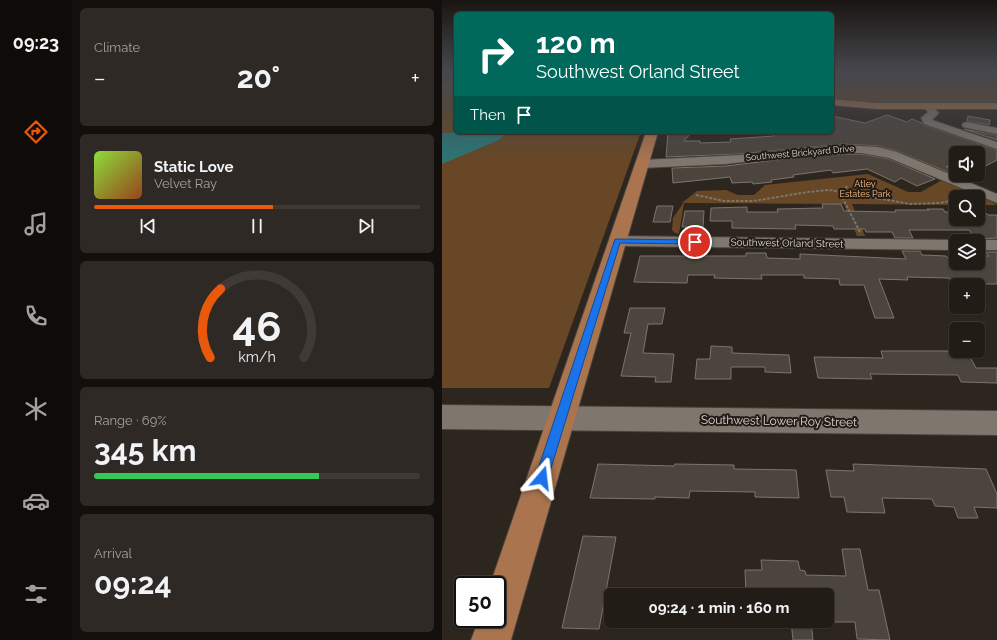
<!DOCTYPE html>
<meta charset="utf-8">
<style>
:root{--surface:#221c17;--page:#2e2924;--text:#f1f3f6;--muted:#a2a1a1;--line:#3f3a36;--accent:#ea580c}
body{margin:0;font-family:Raleway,sans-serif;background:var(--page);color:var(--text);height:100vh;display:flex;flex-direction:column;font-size:15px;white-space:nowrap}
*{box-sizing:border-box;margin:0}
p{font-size:13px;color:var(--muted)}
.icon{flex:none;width:22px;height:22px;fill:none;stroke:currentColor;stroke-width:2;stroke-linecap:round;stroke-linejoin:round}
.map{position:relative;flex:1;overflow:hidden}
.details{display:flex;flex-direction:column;gap:8px;padding:8px;background:#130f0d;width:370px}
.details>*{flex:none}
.banner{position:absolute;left:12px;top:12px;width:380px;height:122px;border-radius:6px;box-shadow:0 1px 3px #0004,0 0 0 1px var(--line);background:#00695c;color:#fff;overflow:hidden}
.buttons{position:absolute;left:507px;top:146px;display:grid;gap:8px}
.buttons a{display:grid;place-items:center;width:36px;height:36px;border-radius:6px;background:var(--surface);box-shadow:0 1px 3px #0004,0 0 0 1px var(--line);font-size:20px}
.speed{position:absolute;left:12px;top:576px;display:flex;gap:8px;font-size:20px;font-weight:700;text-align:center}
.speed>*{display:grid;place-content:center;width:52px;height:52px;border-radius:50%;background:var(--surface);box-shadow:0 1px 3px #0004,0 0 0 1px var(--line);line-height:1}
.speed .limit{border:2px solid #111;border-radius:6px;background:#fff;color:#111}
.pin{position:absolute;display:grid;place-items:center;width:34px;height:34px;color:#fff;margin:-17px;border:2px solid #fff;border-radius:50%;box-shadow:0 1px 4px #0007}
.me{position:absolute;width:44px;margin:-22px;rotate:17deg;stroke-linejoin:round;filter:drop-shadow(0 0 3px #0008)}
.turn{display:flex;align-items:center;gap:14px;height:84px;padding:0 16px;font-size:18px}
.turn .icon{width:52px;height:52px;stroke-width:2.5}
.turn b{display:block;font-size:28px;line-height:34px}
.then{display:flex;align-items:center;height:38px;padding:0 16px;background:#0003;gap:8px;font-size:15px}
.big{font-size:30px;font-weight:700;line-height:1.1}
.details .tile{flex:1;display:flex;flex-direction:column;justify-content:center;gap:6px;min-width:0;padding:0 14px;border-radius:6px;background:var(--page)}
.details .dial{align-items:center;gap:0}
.dial svg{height:104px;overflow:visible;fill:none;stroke:var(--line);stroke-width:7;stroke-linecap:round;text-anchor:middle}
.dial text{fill:var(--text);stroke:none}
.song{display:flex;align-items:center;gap:12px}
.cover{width:48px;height:48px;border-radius:6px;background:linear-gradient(135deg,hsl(90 70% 55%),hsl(20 70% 35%))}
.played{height:4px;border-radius:2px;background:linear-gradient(90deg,var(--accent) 55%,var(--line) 55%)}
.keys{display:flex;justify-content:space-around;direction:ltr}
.heat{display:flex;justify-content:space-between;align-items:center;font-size:22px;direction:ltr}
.charge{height:6px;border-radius:3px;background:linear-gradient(90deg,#34c759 69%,var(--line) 0)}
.trip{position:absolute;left:162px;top:588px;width:230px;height:40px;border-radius:6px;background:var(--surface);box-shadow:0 1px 3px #0004,0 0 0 1px var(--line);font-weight:700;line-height:40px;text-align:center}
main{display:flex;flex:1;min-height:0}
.tabs{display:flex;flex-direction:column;width:72px;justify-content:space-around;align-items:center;background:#0e0b09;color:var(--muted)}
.tabs .icon{width:28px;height:28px}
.tabs .current{color:var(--accent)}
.tabs b{font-size:18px;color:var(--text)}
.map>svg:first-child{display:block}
</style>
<main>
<nav class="tabs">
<b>09:23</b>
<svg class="icon current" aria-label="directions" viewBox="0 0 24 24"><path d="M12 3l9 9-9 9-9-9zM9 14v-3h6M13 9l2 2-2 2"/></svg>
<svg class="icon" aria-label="music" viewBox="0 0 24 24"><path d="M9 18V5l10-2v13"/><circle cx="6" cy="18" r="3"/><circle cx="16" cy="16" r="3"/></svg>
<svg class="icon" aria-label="phone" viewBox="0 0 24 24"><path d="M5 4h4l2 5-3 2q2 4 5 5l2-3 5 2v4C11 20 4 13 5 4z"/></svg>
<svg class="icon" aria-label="climate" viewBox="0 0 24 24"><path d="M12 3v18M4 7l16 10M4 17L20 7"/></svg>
<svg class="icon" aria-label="car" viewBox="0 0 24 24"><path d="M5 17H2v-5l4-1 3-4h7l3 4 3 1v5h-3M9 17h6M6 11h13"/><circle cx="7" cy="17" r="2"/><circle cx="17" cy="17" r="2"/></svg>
<svg class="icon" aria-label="filters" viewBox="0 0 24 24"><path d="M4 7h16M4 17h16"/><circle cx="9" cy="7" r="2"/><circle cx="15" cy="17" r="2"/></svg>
</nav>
<section class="details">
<div class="tile"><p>Climate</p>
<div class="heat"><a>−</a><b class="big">20°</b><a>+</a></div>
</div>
<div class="tile">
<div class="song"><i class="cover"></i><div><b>Static Love</b><p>Velvet Ray</p></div></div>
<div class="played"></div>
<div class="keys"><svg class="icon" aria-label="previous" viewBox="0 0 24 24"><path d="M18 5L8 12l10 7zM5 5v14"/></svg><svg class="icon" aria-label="pause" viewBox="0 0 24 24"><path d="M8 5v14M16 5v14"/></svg><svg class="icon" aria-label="next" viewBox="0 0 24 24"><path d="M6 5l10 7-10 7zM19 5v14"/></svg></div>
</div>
<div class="tile dial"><svg viewBox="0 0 100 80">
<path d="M14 69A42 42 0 1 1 86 69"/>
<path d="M14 69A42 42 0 0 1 22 16" stroke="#ea580c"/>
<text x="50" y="56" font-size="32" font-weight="700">46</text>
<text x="50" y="72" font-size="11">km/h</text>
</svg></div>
<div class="tile"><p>Range · 69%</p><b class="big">345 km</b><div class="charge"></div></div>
<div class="tile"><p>Arrival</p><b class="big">09:24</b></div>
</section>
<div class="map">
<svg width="555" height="640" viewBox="0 0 555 640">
<rect width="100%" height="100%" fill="#2d261f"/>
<g fill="#674726">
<polygon points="0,70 14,70 14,132 199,132 107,388 0,388"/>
<polygon points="390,70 555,70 555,102 427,102 390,99"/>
<polygon points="426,174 466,192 479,192 500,180 547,200 555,205 536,205 536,197 514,197 514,205 410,204 423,236 415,236 402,204 242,203 237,234 233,233 230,230 231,218 240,205 241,202 255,191 284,190 296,195 312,195 323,185"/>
</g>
<polygon fill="#2d7475" points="14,132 66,132 57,140 0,164 0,133"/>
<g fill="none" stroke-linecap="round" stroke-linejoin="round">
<polygon fill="#2d7475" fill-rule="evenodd" points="14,84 14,86 0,87 0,85"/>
</g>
<g fill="#4c453e" stroke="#7c746c">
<polygon points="445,115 465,122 470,119 480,123 482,125 555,150 555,160 536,170 536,153 514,153 514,170 504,166 510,172 508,173 455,151 436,146 401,144 298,154 224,157 226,132 250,132 242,141 258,141 258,143 289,142 288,139 332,136 329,132 390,132 390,116 423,123"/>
<polygon points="526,116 548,120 547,125 525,121"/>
<polygon points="522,129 555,135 555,140"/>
<polygon points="383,154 419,154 447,159 493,179 475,186 459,178 453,182 425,169 391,173 389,170 351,175 352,177 329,180 330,182 311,184 310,182 290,183 288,177 231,183 230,168 284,166"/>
<polygon points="380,204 399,204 402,211 454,212 453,210 487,210 485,209 501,209 503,212 514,212 514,219 536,219 536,212 544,213 546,215 555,215 555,238 534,239 527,230 467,230 471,238 453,238 450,232 424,232 423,229 392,229 391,226 353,225 354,229 290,228 290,221 268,221 269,208 305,207 305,212 336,212 335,209 381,208"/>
<polygon points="215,206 231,206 228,222 211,222"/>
<polygon points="243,211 262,211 261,227 240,227"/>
<polygon points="460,251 478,251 480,255 504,256 506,258 513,258 514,263 536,263 536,256 547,256 543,252 555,252 555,284 537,284 534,279 507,279 507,278 465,277 466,280 437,279 452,318 433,318 422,285 398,285 397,279 362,278 362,275 319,275 320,279 272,278 273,275 246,275 245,283 192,282 198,256 304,256 304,253 324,253 325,258 358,259 358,254 464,259"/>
<polygon points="188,308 223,308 220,324 206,324 201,353 232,354 229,382 213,382 214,377 179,376 189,333 182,333"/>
<polygon points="269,346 290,347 290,353 347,355 349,373 323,372 323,367 289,367 289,379 253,379 255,359 268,359"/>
<polygon points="439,351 525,351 534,368 555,368 555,383 519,382 516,375 428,374 430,379 376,378 372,357 441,358"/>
<polygon points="156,464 232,466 233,464 292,465 292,469 354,470 357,498 313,497 313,492 248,491 247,498 213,497 213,499 148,498"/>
<polygon points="411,464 544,469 555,494 555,508 532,507 536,518 516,518 512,507 493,506 490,499 440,498 443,513 405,512 402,497 389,497 384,470 412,471"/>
<polygon points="141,536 174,537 157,629 120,628"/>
<polygon points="400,549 418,549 426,590 437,590 448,640 415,639 413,622 385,622 385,595 304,595 303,570 320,570 319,560 356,561 358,570 363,571 364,575 404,576"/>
<polygon points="349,621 369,621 371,640 351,640"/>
</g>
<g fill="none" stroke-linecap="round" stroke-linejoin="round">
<g stroke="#49433e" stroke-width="2">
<g id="minor">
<polygon points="486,104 489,105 497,113 490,120 555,142 555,149 482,124 479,118 486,112 481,107"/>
<polygon points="525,122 555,128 555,134 521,127 520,125 521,123"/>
<polygon points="401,145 436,147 455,152 555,194 555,203 447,158 419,153 383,153 284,164 200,168 196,167 194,164 196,161 200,160 298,155"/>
<polygon points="175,236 514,240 518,241 514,241 514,250 175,246 169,245 167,241 169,237"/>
<polygon points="536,240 555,240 555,250 536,250 536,241 532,241"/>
<polygon points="0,405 555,411 555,435 0,429"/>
</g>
</g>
<g stroke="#49433e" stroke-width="2">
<g id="major">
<polygon points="390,99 435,103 555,103 555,109 435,109 390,105"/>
<polygon points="204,132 216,132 69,640 29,640 37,619 55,619 55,585 48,585"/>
</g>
</g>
<g stroke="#7a756e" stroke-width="2" stroke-dasharray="3 1.5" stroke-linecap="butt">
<polyline points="405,186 399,195 418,232"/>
<polyline points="254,195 282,201 311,201 366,192 387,190 468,204 497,203 514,200"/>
</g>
<use href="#minor" fill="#7f766e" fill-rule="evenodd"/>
<use href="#major" fill="#a9744e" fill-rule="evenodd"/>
</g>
<linearGradient id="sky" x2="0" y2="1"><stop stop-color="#191511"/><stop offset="0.44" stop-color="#46474d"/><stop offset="1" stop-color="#46474d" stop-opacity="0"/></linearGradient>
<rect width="555" height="160" fill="url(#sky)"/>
<polygon fill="#1a73e8" stroke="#114b97" points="173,239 253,240 256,242 253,244 178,243 106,478 104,482 100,484 95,482 93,478"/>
<g text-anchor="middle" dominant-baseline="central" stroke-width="4" stroke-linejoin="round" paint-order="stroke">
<g font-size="9" fill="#dcd8d3" stroke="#231c16">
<text transform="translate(358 153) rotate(-5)">Southwest Brickyard Drive</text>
</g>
<g font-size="9" fill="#fac086" stroke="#231c16">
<text x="423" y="184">Atley<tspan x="423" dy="10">Estates Park</tspan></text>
</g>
<g font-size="10" fill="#dcd8d3" stroke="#231c16">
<text transform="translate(345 243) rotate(1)">Southwest Orland Street</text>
</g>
<g font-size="12" fill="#dcd8d3" stroke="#231c16">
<text transform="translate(337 421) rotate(1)">Southwest Lower Roy Street</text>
</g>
</g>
</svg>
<div class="buttons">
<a><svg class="icon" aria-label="sound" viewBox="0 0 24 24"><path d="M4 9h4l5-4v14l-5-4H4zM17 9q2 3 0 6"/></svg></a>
<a><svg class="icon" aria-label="search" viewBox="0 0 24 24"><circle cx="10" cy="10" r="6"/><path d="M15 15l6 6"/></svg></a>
<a><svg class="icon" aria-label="layers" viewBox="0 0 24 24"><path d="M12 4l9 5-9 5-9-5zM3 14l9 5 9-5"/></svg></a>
<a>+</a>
<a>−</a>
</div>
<div class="speed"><div class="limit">50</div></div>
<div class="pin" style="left:253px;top:242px;background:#d93025"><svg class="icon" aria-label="arrive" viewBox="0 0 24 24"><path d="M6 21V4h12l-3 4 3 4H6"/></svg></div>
<svg class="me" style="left:100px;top:478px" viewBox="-20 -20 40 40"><path d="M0-17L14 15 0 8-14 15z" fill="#1a73e8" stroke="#fff" stroke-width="4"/></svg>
<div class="trip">09:24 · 1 min · 160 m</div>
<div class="banner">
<div class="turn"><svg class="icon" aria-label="right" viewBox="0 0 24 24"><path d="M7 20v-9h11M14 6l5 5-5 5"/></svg><div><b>120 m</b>Southwest Orland Street</div></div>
<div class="then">Then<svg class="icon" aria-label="arrive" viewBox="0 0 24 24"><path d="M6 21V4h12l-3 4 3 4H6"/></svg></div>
</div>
</div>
</main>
